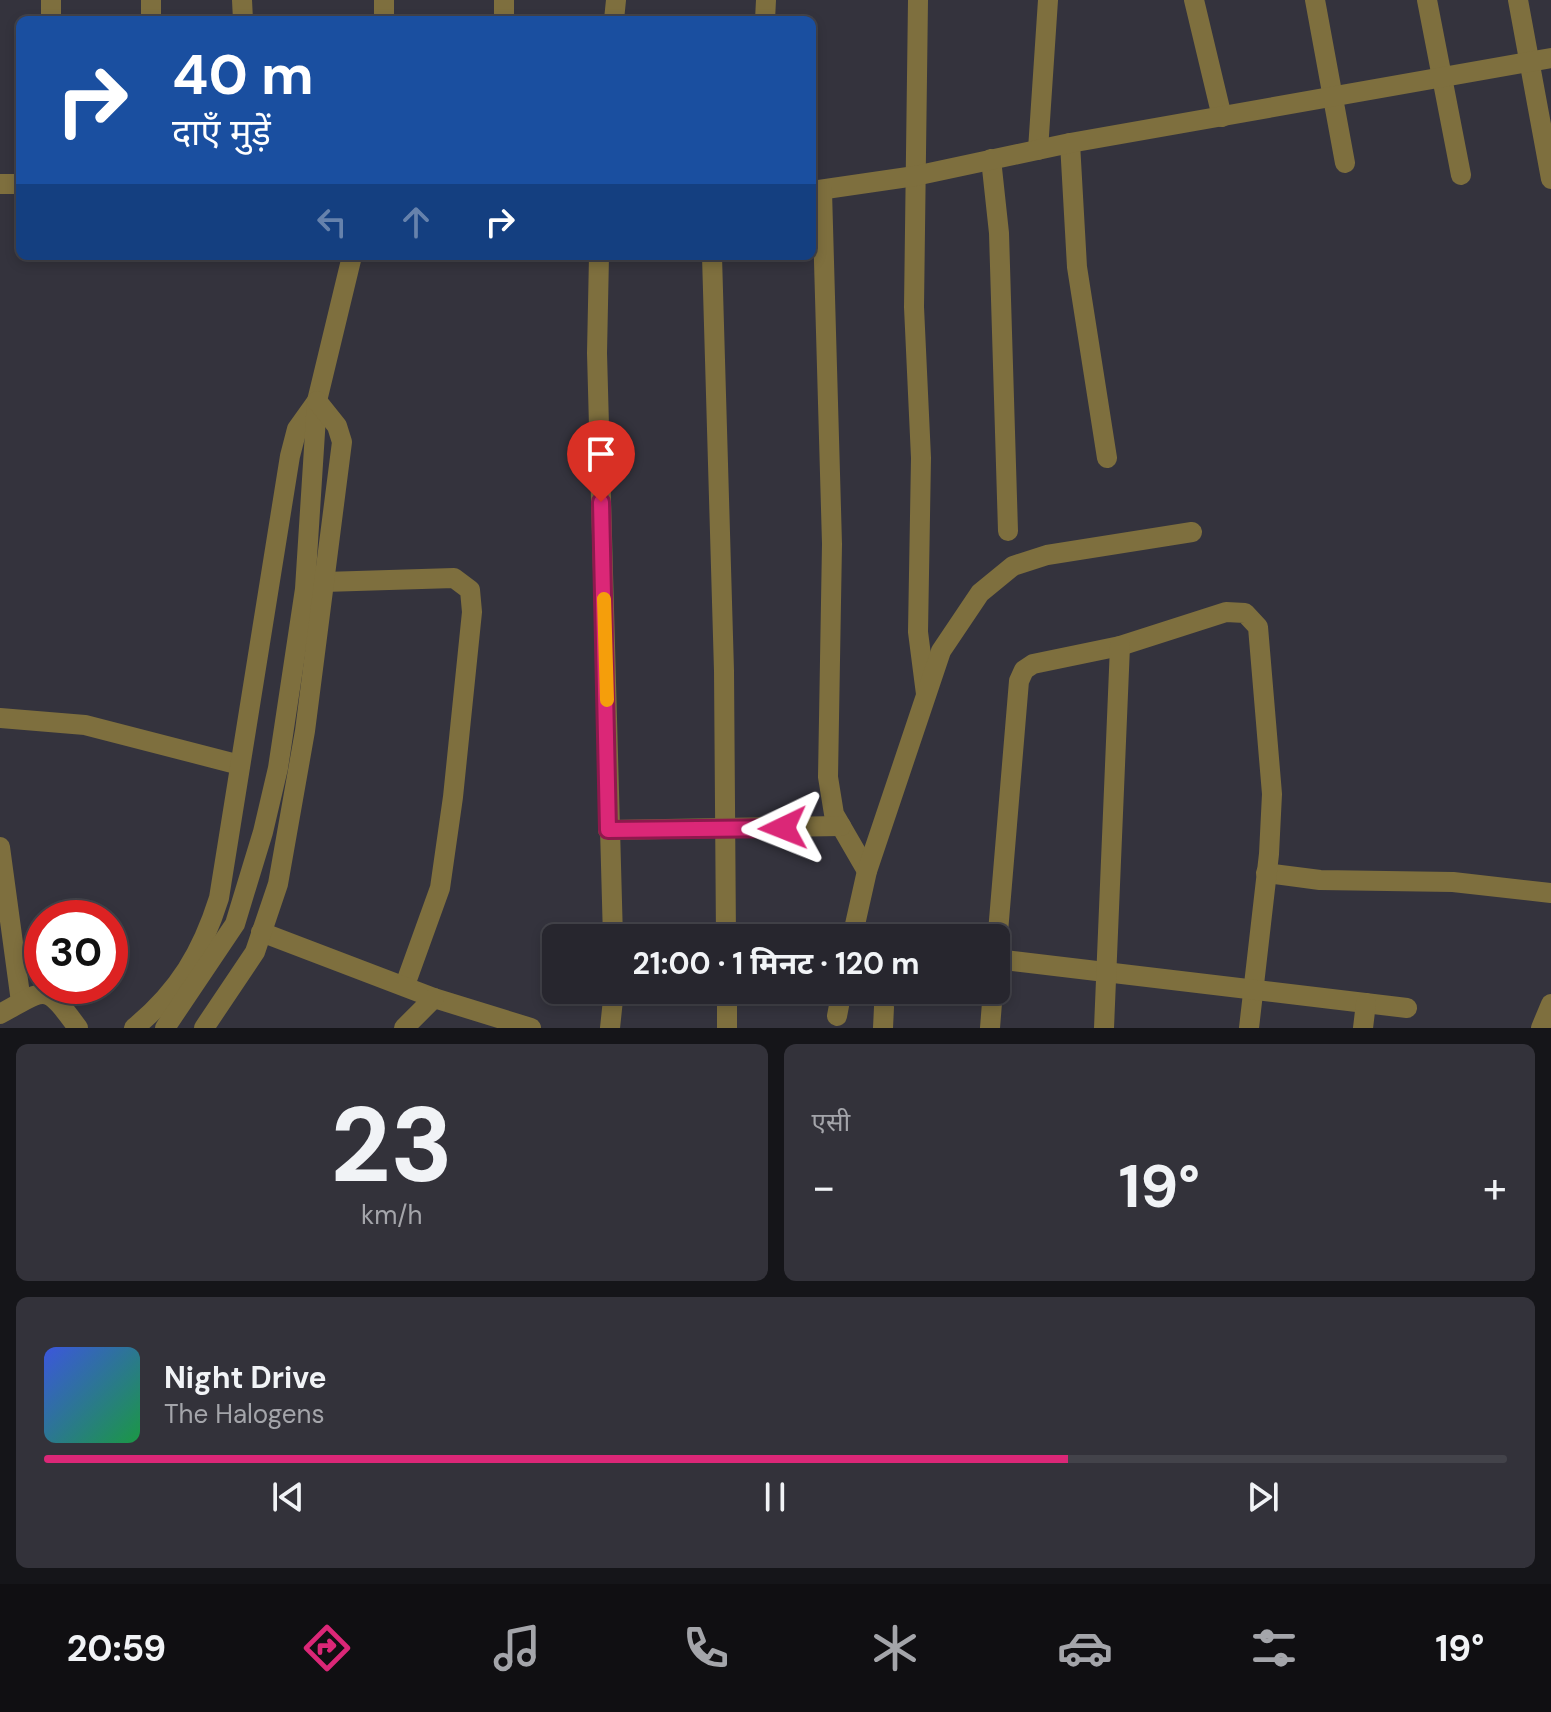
<!DOCTYPE html>
<html lang="hi">
<meta charset="utf-8">
<style>
:root{--surface:#27262e;--page:#33323a;--text:#f1f3f6;--muted:#a4a5aa;--line:#43434a;--accent:#db2777}
body{margin:0;font-family:"DM Sans","Noto Sans Devanagari",sans-serif;background:var(--page);color:var(--text);height:100vh;display:flex;flex-direction:column;font-size:30px;white-space:nowrap}
*{box-sizing:border-box;margin:0}
p{font-size:26px;color:var(--muted)}
.icon{flex:none;width:44px;height:44px;fill:none;stroke:currentColor;stroke-width:2;stroke-linecap:round;stroke-linejoin:round}
.map{position:relative;height:1028px;overflow:hidden}
.details{display:flex;flex-direction:column;gap:16px;padding:16px;background:#151519;flex:1}
.details>*{flex:none}
.top-card{position:absolute;left:16px;top:16px;width:800px;height:244px;border-radius:12px;box-shadow:0 4px 12px #0003,0 0 0 2px var(--line);background:#1a4fa0;color:#fff;overflow:hidden}
.speed{position:absolute;left:24px;top:900px;display:flex;gap:16px;font-size:40px;font-weight:700;text-align:center}
.speed>*{display:grid;place-content:center;width:104px;height:104px;border-radius:50%;background:var(--surface);box-shadow:0 4px 12px #0003,0 0 0 2px var(--line);line-height:1}
.speed .limit{border:12px solid #d22;background:#fff;color:#111}
.pin{position:absolute;display:grid;place-items:center;width:68px;height:68px;color:#fff;margin:-82px -34px;border-radius:50% 50% 50% 0;rotate:-45deg;box-shadow:0 0 8px #0007}
.pin .icon{rotate:45deg}
.me{position:absolute;width:88px;margin:-44px;rotate:268deg;stroke-linejoin:round;filter:drop-shadow(0 0 6px #0008)}
.turn{display:flex;align-items:center;gap:28px;height:168px;padding:0 24px;font-size:36px}
.turn .icon{width:104px;height:104px;stroke-width:2.5}
.turn b{display:block;font-size:56px;line-height:68px}
.lanes{display:flex;align-items:center;height:76px;padding:0 24px;background:#0003;justify-content:center;gap:40px;direction:ltr}
.lanes .off{opacity:.35}
.big{font-size:60px;font-weight:700;line-height:1.1}
.details .card{flex:1;display:flex;flex-direction:column;justify-content:center;gap:12px;min-width:0;padding:0 28px;border-radius:12px;background:var(--page)}
.details .dial{align-items:center;gap:0}
.dial b{font-size:104px;line-height:1}
.song{display:flex;align-items:center;gap:24px}
.cover{width:96px;height:96px;border-radius:12px;background:linear-gradient(135deg,hsl(230 70% 55%),hsl(140 70% 35%))}
.played{height:8px;border-radius:4px;background:linear-gradient(90deg,var(--accent) 70%,var(--line) 70%)}
.keys{display:flex;justify-content:space-around;direction:ltr}
.heat{display:flex;justify-content:space-between;align-items:center;font-size:44px;direction:ltr}
.details .tiles{flex:1;display:grid;gap:16px;grid-template-columns:1fr 1fr}
.card:last-child{grid-column:span 2}
.trip{position:absolute;left:542px;top:924px;width:468px;height:80px;border-radius:12px;background:var(--surface);box-shadow:0 4px 12px #0003,0 0 0 2px var(--line);font-weight:700;line-height:80px;text-align:center}
.dock{display:flex;height:128px;justify-content:space-around;align-items:center;background:#100f12;color:var(--muted)}
.dock .icon{width:56px;height:56px}
.dock .selected{color:var(--accent)}
.dock b{font-size:36px;color:var(--text)}
.map>svg:first-child{display:block}
</style>
<div class="map">
<svg width="1551" height="1028" viewBox="0 0 1551 1028">
<rect width="100%" height="100%" fill="#34333d"/>
<g fill="none" stroke-linecap="round" stroke-linejoin="round">
<g stroke="#7e6f3e" stroke-width="20">
<polyline points="242,0 243,20"/>
<polyline points="918,0 914,307 921,458 918,632 926,694"/>
<polyline points="1194,0 1222,117"/>
<polyline points="1315,0 1345,163"/>
<polyline points="1427,0 1461,175"/>
<polyline points="1518,0 1551,179"/>
<polyline points="51,20 51,0"/>
<polyline points="151,20 151,0"/>
<polyline points="384,20 384,0"/>
<polyline points="504,20 504,0"/>
<polyline points="614,20 616,0"/>
<polyline points="765,20 766,0"/>
<polyline points="1070,143 1077,267 1107,458"/>
<polyline points="1038,150 1048,0"/>
<polyline points="991,159 999,233 1008,531"/>
<polyline points="0,184 20,184"/>
<polyline points="812,191 915,176 1070,143 1551,58"/>
<polyline points="822,191 832,544 828,777 834,814 867,871"/>
<polyline points="599,256 597,353 613,938"/>
<polyline points="712,256 724,671 726,938"/>
<polyline points="324,582 454,578 470,590 472,612 453,797 440,888 405,985"/>
<polyline points="0,718 85,725 240,765"/>
<polyline points="608,830 841,826"/>
<polyline points="0,847 21,1002"/>
<polyline points="1266,873 1320,880 1453,882 1551,893"/>
<polyline points="261,932 434,998 531,1028"/>
<polyline points="852,938 867,871 941,651 980,593 1013,566 1047,555 1192,532"/>
<polyline points="996,956 1019,681 1024,670 1033,664 1120,646 1226,612 1245,613 1258,627 1272,794 1269,854 1249,1028"/>
<polyline points="996,959 1407,1008"/>
<polyline points="727,990 727,1028"/>
<path d="M0 1014C48 988 44 982 78 1028"/>
<polyline points="837,1016 842,990"/>
<path d="M134 1028C179 991 202 952 219 898L290 456 297 429 317 401"/>
<polyline points="165,1028 235,924 263,832 278,768 305,589 317,401 352,256"/>
<polyline points="204,1028 255,952 278,884 305,731 342,442 337,426 317,401"/>
<polyline points="404,1028 434,998"/>
<polyline points="610,1028 614,990"/>
<polyline points="883,1028 884,1007"/>
<polyline points="990,1028 993,990"/>
<polyline points="1104,1028 1120,646"/>
<polyline points="1363,1028 1366,1003"/>
<polyline points="1541,1028 1551,1004"/>
</g>
</g>
<g fill="none" stroke-linecap="round" stroke-linejoin="round">
<g stroke="#8e194d" stroke-width="20">
<polyline id="route" points="601,502 608,830 783,828"/>
</g>
<use href="#route" stroke="#db2777" stroke-width="14"/>
<polyline stroke="#f59e0b" stroke-width="14" points="604,599 607,700"/>
</g>
</svg>
<div class="speed"><div class="limit">30</div></div>
<div class="pin" style="left:601px;top:502px;background:#d93025"><svg class="icon" aria-label="arrive" viewBox="0 0 24 24"><path d="M6 21V4h12l-3 4 3 4H6"/></svg></div>
<svg class="me" style="left:783px;top:828px" viewBox="-20 -20 40 40"><path d="M0-17L14 15 0 8-14 15z" fill="#db2777" stroke="#fff" stroke-width="4"/></svg>
<div class="trip">21:00 · 1 मिनट · 120 m</div>
<div class="top-card">
<div class="turn"><svg class="icon" aria-label="right" viewBox="0 0 24 24"><path d="M7 20v-9h11M14 6l5 5-5 5"/></svg><div><b>40 m</b>दाएँ मुड़ें</div></div>
<div class="lanes"><svg class="icon off" aria-label="left" viewBox="0 0 24 24"><path d="M17 20v-9H6M10 6l-5 5 5 5"/></svg><svg class="icon off" aria-label="ahead" viewBox="0 0 24 24"><path d="M12 20V5M6 11l6-6 6 6"/></svg><svg class="icon" aria-label="right" viewBox="0 0 24 24"><path d="M7 20v-9h11M14 6l5 5-5 5"/></svg></div>
</div>
</div>
<section class="details">
<div class="tiles">
<div class="card dial"><b>23</b><p>km/h</p></div>
<div class="card"><p>एसी</p>
<div class="heat"><a>−</a><b class="big">19°</b><a>+</a></div>
</div>
<div class="card">
<div class="song"><i class="cover"></i><div><b>Night Drive</b><p>The Halogens</p></div></div>
<div class="played"></div>
<div class="keys"><svg class="icon" aria-label="previous" viewBox="0 0 24 24"><path d="M18 5L8 12l10 7zM5 5v14"/></svg><svg class="icon" aria-label="pause" viewBox="0 0 24 24"><path d="M8 5v14M16 5v14"/></svg><svg class="icon" aria-label="next" viewBox="0 0 24 24"><path d="M6 5l10 7-10 7zM19 5v14"/></svg></div>
</div>
</div>
</section>
<nav class="dock">
<b>20:59</b>
<svg class="icon selected" aria-label="directions" viewBox="0 0 24 24"><path d="M12 3l9 9-9 9-9-9zM9 14v-3h6M13 9l2 2-2 2"/></svg>
<svg class="icon" aria-label="music" viewBox="0 0 24 24"><path d="M9 18V5l10-2v13"/><circle cx="6" cy="18" r="3"/><circle cx="16" cy="16" r="3"/></svg>
<svg class="icon" aria-label="phone" viewBox="0 0 24 24"><path d="M5 4h4l2 5-3 2q2 4 5 5l2-3 5 2v4C11 20 4 13 5 4z"/></svg>
<svg class="icon" aria-label="climate" viewBox="0 0 24 24"><path d="M12 3v18M4 7l16 10M4 17L20 7"/></svg>
<svg class="icon" aria-label="car" viewBox="0 0 24 24"><path d="M5 17H2v-5l4-1 3-4h7l3 4 3 1v5h-3M9 17h6M6 11h13"/><circle cx="7" cy="17" r="2"/><circle cx="17" cy="17" r="2"/></svg>
<svg class="icon" aria-label="filters" viewBox="0 0 24 24"><path d="M4 7h16M4 17h16"/><circle cx="9" cy="7" r="2"/><circle cx="15" cy="17" r="2"/></svg>
<b>19°</b>
</nav>
